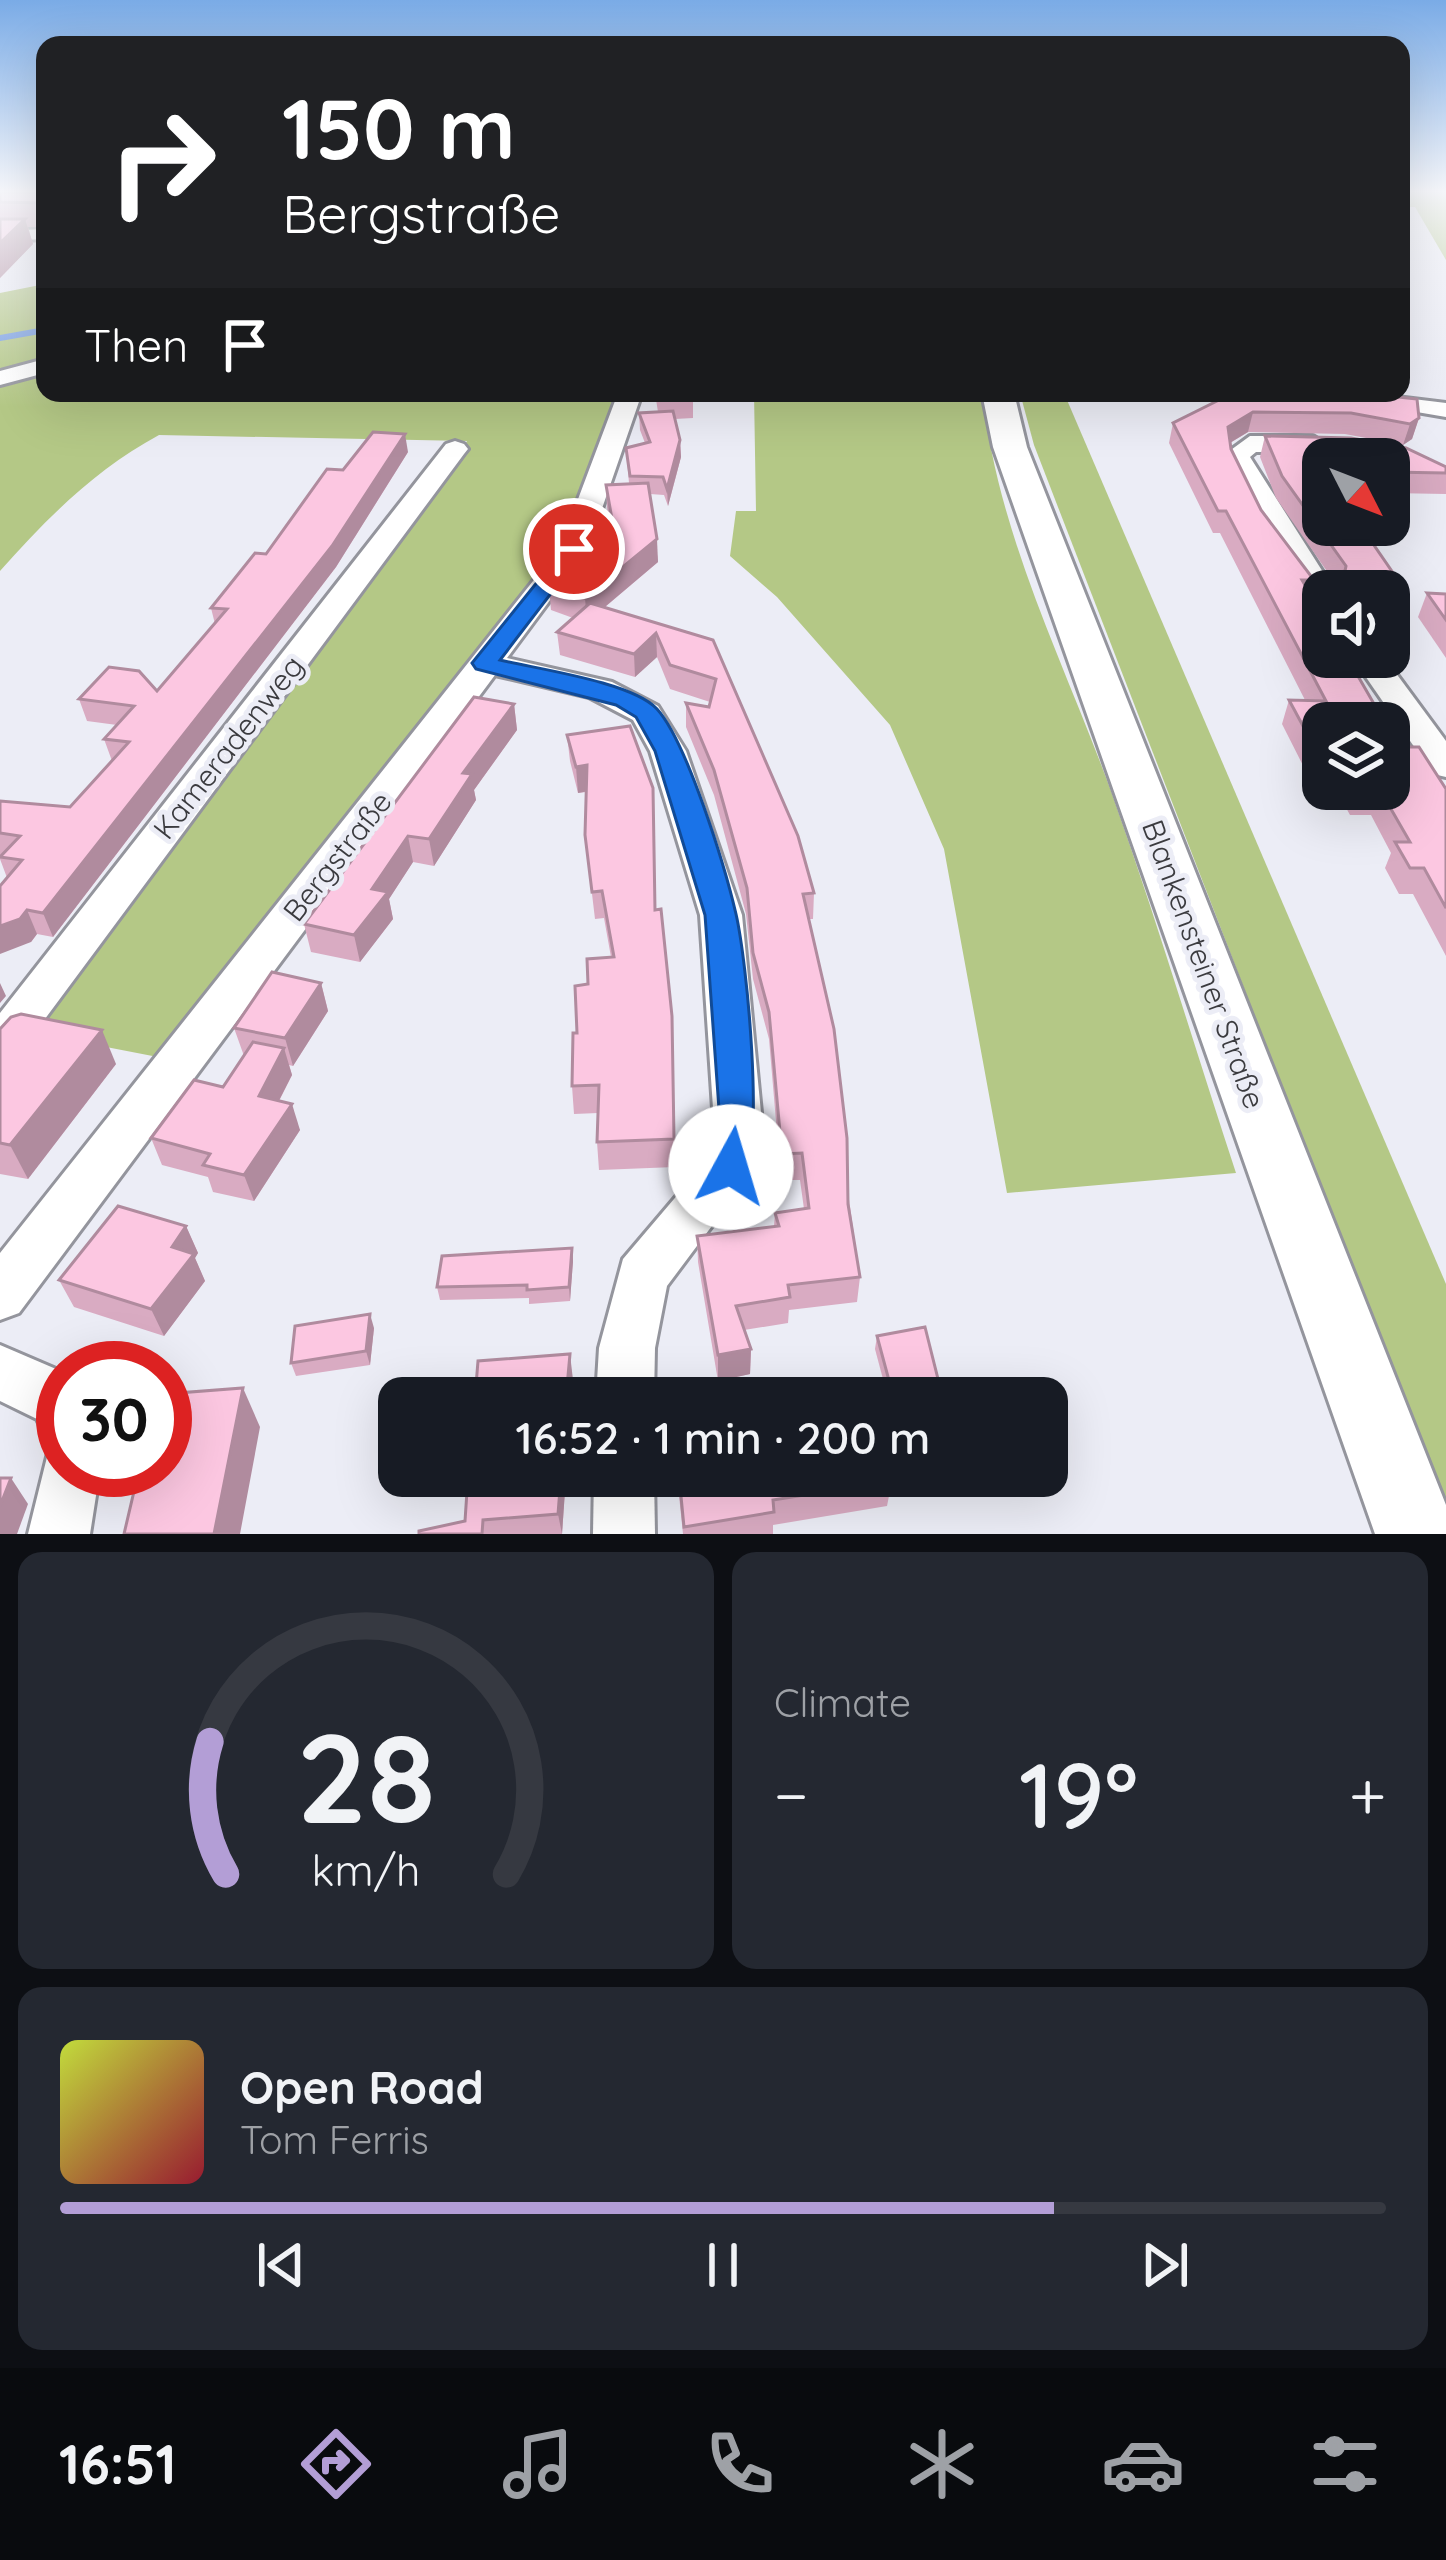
<!DOCTYPE html>
<meta charset="utf-8">
<style>
:root{--surface:#171b24;--page:#242831;--text:#f1f3f6;--muted:#9ea1a6;--line:#363941;--accent:#b39ed6}
body{margin:0;font-family:Quicksand,sans-serif;background:var(--page);color:var(--text);height:100vh;display:flex;flex-direction:column;font-size:45px;white-space:nowrap}
*{box-sizing:border-box;margin:0}
p{font-size:39px;color:var(--muted)}
.icon{flex:none;width:66px;height:66px;fill:none;stroke:currentColor;stroke-width:2;stroke-linecap:round;stroke-linejoin:round}
.map{position:relative;height:1534px;overflow:hidden}
.drawer{display:flex;flex-direction:column;gap:18px;padding:18px;background:#0d0f14;flex:1}
.drawer>*{flex:none}
.banner{position:absolute;left:36px;top:36px;width:1374px;height:366px;border-radius:24px;box-shadow:0 12px 48px #0002;background:#202124;color:#fff;overflow:hidden}
.needle{width:78px;rotate:132deg}
.tools{position:absolute;left:1302px;top:438px;display:grid;gap:24px}
.tools a{display:grid;place-items:center;width:108px;height:108px;border-radius:24px;background:var(--surface);box-shadow:0 12px 48px #0002;font-size:60px}
.speed{position:absolute;left:36px;top:1341px;display:flex;gap:24px;font-size:60px;font-weight:700;text-align:center}
.speed>*{display:grid;place-content:center;width:156px;height:156px;border-radius:50%;background:var(--surface);box-shadow:0 12px 48px #0002;line-height:1}
.speed .limit{border:18px solid #d22;background:#fff;color:#111}
.pin{position:absolute;display:grid;place-items:center;width:102px;height:102px;color:#fff;margin:-51px;border:6px solid #fff;border-radius:50%;box-shadow:0 3px 12px #0007}
.me{position:absolute;width:132px;margin:-66px;rotate:6deg;stroke-linejoin:round;filter:drop-shadow(0 0 9px #0008)}
.turn{display:flex;align-items:center;gap:42px;height:252px;padding:0 48px;font-size:54px}
.turn .icon{width:156px;height:156px;stroke-width:2.5}
.turn b{display:block;font-size:84px;line-height:102px}
.then{display:flex;align-items:center;height:114px;padding:0 48px;background:#0003;gap:24px;font-size:45px}
.big{font-size:90px;font-weight:600;line-height:1.1}
.drawer .tile{flex:1;display:flex;flex-direction:column;justify-content:center;gap:18px;min-width:0;padding:0 42px;border-radius:24px;background:var(--page)}
.drawer .dial{align-items:center;gap:0}
.dial svg{height:312px;overflow:visible;fill:none;stroke:var(--line);stroke-width:7;stroke-linecap:round;text-anchor:middle}
.dial text{fill:var(--text);stroke:none}
.song{display:flex;align-items:center;gap:36px}
.cover{width:144px;height:144px;border-radius:18px;background:linear-gradient(135deg,hsl(70 70% 55%),hsl(350 70% 35%))}
.played{height:12px;border-radius:6px;background:linear-gradient(90deg,var(--accent) 75%,var(--line) 75%)}
.keys{display:flex;justify-content:space-around;direction:ltr}
.heat{display:flex;justify-content:space-between;align-items:center;font-size:66px;direction:ltr}
.drawer .tiles{flex:1;display:grid;gap:18px;grid-template-columns:1fr 1fr}
.tile:last-child{grid-column:span 2}
.trip{position:absolute;left:378px;top:1377px;width:690px;height:120px;border-radius:24px;background:var(--surface);box-shadow:0 12px 48px #0002;font-weight:600;line-height:120px;text-align:center}
.tab-bar{display:flex;height:192px;justify-content:space-around;align-items:center;background:#090b0e;color:var(--muted)}
.tab-bar .icon{width:84px;height:84px}
.tab-bar .on{color:var(--accent)}
.tab-bar b{font-size:54px;color:var(--text)}
.map>svg:first-child{display:block}
</style>
<div class="map">
<svg width="1446" height="1534" viewBox="0 0 1446 1534">
<rect width="100%" height="100%" fill="#ecedf6"/>
<g fill="#b4c886">
<polygon points="1401,192 1446,192 1446,260 1415,207 1401,207"/>
<polygon points="45,284 45,364 0,377 0,293"/>
<path d="M45 368V393H618L563 552 168 1059 29 1032 447 475 467 441 159 435C96 469 47 518 0 571V381Z"/>
<path d="M754 393H983C996 531 1064 662 1111 791 1156 917 1194 1046 1236 1173L1007 1193 944 849 890 725 777 597 730 556 736 511H756Z"/>
<polygon points="1020,393 1064,393 1446,1284 1446,1511 1034,445"/>
</g>
<g fill="none" stroke-linecap="round" stroke-linejoin="round">
<polyline stroke="#759de3" stroke-width="6" points="0,338 45,330"/>
<g stroke="#94959d" stroke-width="6">
<g id="minor">
<polygon points="45,229 45,239 0,241 0,231"/>
<polygon points="45,359 45,373 0,385 0,371"/>
<polygon points="618,393 642,393 588,549 507,658 612,682 658,706 686,751 742,915 762,1123 756,1167 667,1286 655,1348 654,1398 596,1398 599,1348 623,1259 708,1159 714,1123 700,915 650,751 633,720 589,697 495,675 19,1313 0,1320 0,1253 560,547"/>
<polygon points="1364,393 1446,403 1446,417 1364,403"/>
<polygon points="1250,436 1313,436 1326,444 1313,452 1256,452 1250,457 1335,591 1323,591 1323,605 1312,602 1235,480 1224,455"/>
<polygon points="455,441 464,444 468,449 464,454 16,1058 0,1064 0,1013 446,444"/>
<polygon points="1352,657 1384,657 1446,741 1446,777 1433,774"/>
<polygon points="0,1345 63,1372 63,1441 43,1432 37,1419 0,1401"/>
<polygon points="63,1443 63,1470 100,1470 90,1534 28,1534 49,1449"/>
<polygon points="594,1476 654,1476 655,1534 593,1534"/>
</g>
</g>
<g stroke="#94959d" stroke-width="6">
<polygon id="secondary" points="982,393 1014,393 1027,447 1446,1505 1446,1534 1375,1534 993,447"/>
</g>
<use href="#minor" fill="#fff" fill-rule="evenodd"/>
<use href="#secondary" fill="#fff" fill-rule="evenodd"/>
</g>
<g fill="#d9abc2">
<polygon points="0,192 45,192 45,227 28,227 33,244 0,278"/>
<polygon points="655,393 699,393 699,397 693,397 693,418 675,419 680,440 681,457 668,506 664,495 650,494 658,562 605,607 713,640 814,893 813,919 809,919 860,1277 857,1302 789,1310 788,1323 744,1330 751,1349 750,1374 718,1381 698,1262 697,1236 774,1226 775,1213 804,1209 800,1180 781,1180 769,1039 753,979 746,914 714,795 686,727 686,703 709,707 710,702 670,689 657,657 635,677 560,655 557,632 573,618 551,610 549,586 589,560 613,538 607,507 606,485 629,483 626,448 645,443 640,430 639,413 658,412"/>
<polygon points="1215,393 1360,393 1419,418 1412,439 1403,445 1345,434 1248,432 1230,443 1231,449 1261,510 1314,580 1310,594 1347,657 1323,723 1323,789 1389,789 1399,747 1446,789 1446,956 1413,894 1399,894 1385,868 1391,853 1371,815 1350,815 1344,804 1322,803 1282,724 1289,700 1305,700 1220,533 1213,533 1169,443 1173,423 1212,403"/>
<polygon points="1265,436 1446,467 1446,494 1389,493 1389,459 1323,459 1323,525 1400,583 1392,606 1389,605 1389,591 1329,591 1333,580 1276,498 1260,457"/>
<polygon points="408,452 336,567 53,937 37,934 31,942 0,859 0,801 70,807 112,761 104,739 117,725 87,721 79,699 157,691 215,624 211,608 266,554 343,470"/>
<polygon points="1427,593 1446,594 1446,658 1418,617"/>
<polygon points="514,704 517,730 474,790 476,800 434,866 413,862 389,899 393,919 360,962 311,952 304,924"/>
<polygon points="567,735 656,910 672,1016 675,1167 599,1170 597,1142 598,1113 574,1114 572,1086 577,1033 588,984 611,957 604,918 595,919 585,835 586,792 578,793 570,761"/>
<polygon points="321,983 328,1011 293,1066 289,1065 292,1075 279,1101 300,1130 254,1201 213,1192 208,1177 162,1165 151,1138 223,1087 244,1056 234,1028"/>
<polygon points="0,1029 116,1064 28,1179 0,1174"/>
<polygon points="186,1226 198,1253 195,1258 205,1281 164,1336 74,1307 59,1280"/>
<polygon points="572,1248 573,1261 570,1301 529,1304 529,1298 440,1300 437,1287"/>
<polygon points="374,1328 370,1365 296,1376 291,1363"/>
<polygon points="877,1336 939,1383 936,1396 888,1398 875,1349"/>
<polygon points="566,1476 562,1534 419,1534 465,1521"/>
<polygon points="677,1476 891,1476 892,1481 887,1506 773,1525 773,1534 683,1534"/>
</g>
<g fill="#b08b9e">
<polygon points="25,219 33,244 0,278 0,243"/>
<polygon points="1253,412 1248,432 1223,447 1228,427"/>
<polygon points="1419,418 1412,439 1403,445 1410,424"/>
<polygon points="405,434 408,452 336,567 53,937 43,913"/>
<polygon points="680,440 681,457 668,506 667,489"/>
<polygon points="657,539 658,562 587,622 585,598"/>
<polygon points="656,633 657,657 635,677 634,654"/>
<polygon points="514,704 517,730 474,790 476,800 434,866 429,839 463,773"/>
<polygon points="587,765 589,791 578,793 576,767"/>
<polygon points="408,836 413,862 389,899 393,919 360,962 354,935 372,889"/>
<polygon points="27,910 37,934 31,942 0,954 0,926"/>
<polygon points="0,983 6,996 0,1003"/>
<polygon points="321,983 328,1011 293,1066 285,1038"/>
<polygon points="102,1030 116,1064 28,1179 10,1145"/>
<polygon points="284,1048 292,1075 268,1122 259,1096"/>
<polygon points="292,1104 300,1130 254,1201 244,1175"/>
<polygon points="186,1226 198,1253 195,1258 205,1281 164,1336 151,1309 172,1247"/>
<polygon points="572,1248 573,1261 570,1301 569,1287"/>
<polygon points="370,1314 374,1328 370,1365 366,1351"/>
<polygon points="751,1349 750,1374 718,1381 718,1355"/>
<polygon points="570,1354 573,1380 572,1398 554,1398 553,1390"/>
<polygon points="243,1388 260,1427 240,1534 214,1534"/>
<polygon points="561,1476 566,1476 562,1534 558,1514"/>
<polygon points="11,1478 28,1504 17,1534 0,1534 0,1506"/>
</g>
<g fill="#fcc7e1" stroke="#b08b9e" stroke-width="3">
<polygon points="0,192 45,192 45,199 42,203 0,202"/>
<polygon points="0,219 25,219 0,243"/>
<polygon points="658,393 692,393 693,397 659,399"/>
<polygon points="1217,393 1360,393 1417,399 1419,418 1410,424 1351,413 1253,412 1228,427 1231,449 1261,510 1314,580 1302,580 1323,616 1323,657 1347,657 1385,723 1323,723 1323,763 1289,700 1326,701 1226,511 1218,511 1173,423 1221,399"/>
<polygon points="673,411 680,440 667,489 663,477 630,476 626,448 650,442 639,413"/>
<polygon points="373,432 405,434 332,546 43,913 27,910 20,919 0,926 0,886 22,860 0,857 20,836 0,833 0,801 70,807 129,742 104,739 134,706 79,699 109,667 139,671 157,691 227,609 211,608 255,553 266,554 327,469 343,470"/>
<polygon points="1265,436 1351,438 1406,448 1446,467 1446,473 1389,472 1389,459 1323,459 1323,525 1360,525 1400,583 1335,581 1335,573 1345,571 1346,566 1282,476"/>
<polygon points="648,483 657,539 585,598 549,586 575,556 589,560 615,536 606,485"/>
<polygon points="1427,593 1446,594 1446,620"/>
<polygon points="590,603 713,640 798,836 814,893 803,894 834,1029 847,1138 848,1204 860,1277 788,1285 790,1297 736,1306 751,1349 718,1355 697,1236 779,1226 775,1213 809,1208 802,1153 782,1154 769,1012 753,953 747,888 714,770 686,703 709,707 716,679 670,665 656,633 634,654 557,632"/>
<polygon points="474,697 514,704 463,773 472,774 429,839 408,836 372,889 388,892 354,935 304,924"/>
<polygon points="630,726 653,788 655,910 661,909 672,1016 674,1139 597,1142 599,1085 572,1086 573,1033 577,1033 575,986 588,984 587,959 614,957 602,891 592,892 585,835 587,765 576,767 567,735"/>
<polygon points="1389,729 1399,747 1419,747 1446,789 1446,908 1424,868 1410,868 1395,842 1410,842 1380,790 1359,789 1389,789"/>
<polygon points="272,972 321,983 285,1038 234,1028"/>
<polygon points="21,1014 102,1030 10,1145 0,1143 0,1029 11,1017"/>
<polygon points="253,1042 284,1048 259,1096 292,1104 244,1175 203,1165 210,1154 151,1138 194,1080 223,1087"/>
<polygon points="118,1206 186,1226 172,1247 194,1254 151,1309 59,1280"/>
<polygon points="572,1248 569,1287 527,1290 527,1285 437,1287 442,1256"/>
<polygon points="370,1314 366,1351 291,1363 295,1326"/>
<polygon points="925,1327 939,1383 891,1388 877,1336"/>
<polygon points="570,1354 567,1387 553,1390 554,1398 475,1398 478,1361"/>
<polygon points="243,1388 214,1534 124,1534 139,1470 165,1470 165,1394"/>
<polygon points="880,1392 881,1398 803,1398"/>
<polygon points="468,1476 561,1476 558,1514 483,1520 482,1534 419,1534 419,1531 465,1521"/>
<polygon points="679,1476 891,1476 892,1481 773,1500 774,1512 684,1527"/>
<polygon points="0,1478 11,1478 0,1506"/>
</g>
<linearGradient id="sky" x2="0" y2="1"><stop stop-color="#7aabe6"/><stop offset="0.47" stop-color="#f6f7fb"/><stop offset="1" stop-color="#f6f7fb" stop-opacity="0"/></linearGradient>
<rect width="1446" height="407" fill="url(#sky)"/>
<path fill="#1a73e8" stroke="#114b97" stroke-width="3" d="M574 543 585 549 500 660C537 669 632 682 657 709 687 742 725 867 736 914 747 962 764 1138 744 1178L731 1183 718 1178 712 1167 720 1123 705 915 655 751 636 717 616 705 476 669 472 663 567 545Z"/>
<g text-anchor="middle" dominant-baseline="central" stroke-width="10" stroke-linejoin="round" paint-order="stroke">
<g font-size="30" fill="#3b3b3f" stroke="#ecedf6">
<text transform="translate(228 747) rotate(-52)">Kameradenweg</text>
<text transform="translate(337 856) rotate(-52)">Bergstraße</text>
<text transform="translate(1204 964) rotate(70)">Blankensteiner Straße</text>
</g>
</g>
</svg>
<div class="tools">
<a><svg class="needle" viewBox="-14 -14 28 28"><path d="M0-13l5 13h-10z" fill="#e53935"/><path d="M0 13l5-13h-10z" fill="#9ea1a6"/></svg></a>
<a><svg class="icon" aria-label="sound" viewBox="0 0 24 24"><path d="M4 9h4l5-4v14l-5-4H4zM17 9q2 3 0 6"/></svg></a>
<a><svg class="icon" aria-label="layers" viewBox="0 0 24 24"><path d="M12 4l9 5-9 5-9-5zM3 14l9 5 9-5"/></svg></a>
</div>
<div class="speed"><div class="limit">30</div></div>
<div class="pin" style="left:574px;top:549px;background:#d93025"><svg class="icon" aria-label="arrive" viewBox="0 0 24 24"><path d="M6 21V4h12l-3 4 3 4H6"/></svg></div>
<svg class="me" style="left:731px;top:1167px" viewBox="-20 -20 40 40"><circle r="19" fill="#fff"/><path d="M0-13L10 11 0 6-10 11z" fill="#1a73e8"/></svg>
<div class="trip">16:52 · 1 min · 200 m</div>
<div class="banner">
<div class="turn"><svg class="icon" aria-label="right" viewBox="0 0 24 24"><path d="M7 20v-9h11M14 6l5 5-5 5"/></svg><div><b>150 m</b>Bergstraße</div></div>
<div class="then">Then<svg class="icon" aria-label="arrive" viewBox="0 0 24 24"><path d="M6 21V4h12l-3 4 3 4H6"/></svg></div>
</div>
</div>
<section class="drawer">
<div class="tiles">
<div class="tile dial"><svg viewBox="0 0 100 80">
<path d="M14 69A42 42 0 1 1 86 69"/>
<path d="M14 69A42 42 0 0 1 10 35" stroke="#b39ed6"/>
<text x="50" y="56" font-size="32" font-weight="700">28</text>
<text x="50" y="72" font-size="11">km/h</text>
</svg></div>
<div class="tile"><p>Climate</p>
<div class="heat"><a>−</a><b class="big">19°</b><a>+</a></div>
</div>
<div class="tile">
<div class="song"><i class="cover"></i><div><b>Open Road</b><p>Tom Ferris</p></div></div>
<div class="played"></div>
<div class="keys"><svg class="icon" aria-label="previous" viewBox="0 0 24 24"><path d="M18 5L8 12l10 7zM5 5v14"/></svg><svg class="icon" aria-label="pause" viewBox="0 0 24 24"><path d="M8 5v14M16 5v14"/></svg><svg class="icon" aria-label="next" viewBox="0 0 24 24"><path d="M6 5l10 7-10 7zM19 5v14"/></svg></div>
</div>
</div>
</section>
<nav class="tab-bar">
<b>16:51</b>
<svg class="icon on" aria-label="directions" viewBox="0 0 24 24"><path d="M12 3l9 9-9 9-9-9zM9 14v-3h6M13 9l2 2-2 2"/></svg>
<svg class="icon" aria-label="music" viewBox="0 0 24 24"><path d="M9 18V5l10-2v13"/><circle cx="6" cy="18" r="3"/><circle cx="16" cy="16" r="3"/></svg>
<svg class="icon" aria-label="phone" viewBox="0 0 24 24"><path d="M5 4h4l2 5-3 2q2 4 5 5l2-3 5 2v4C11 20 4 13 5 4z"/></svg>
<svg class="icon" aria-label="climate" viewBox="0 0 24 24"><path d="M12 3v18M4 7l16 10M4 17L20 7"/></svg>
<svg class="icon" aria-label="car" viewBox="0 0 24 24"><path d="M5 17H2v-5l4-1 3-4h7l3 4 3 1v5h-3M9 17h6M6 11h13"/><circle cx="7" cy="17" r="2"/><circle cx="17" cy="17" r="2"/></svg>
<svg class="icon" aria-label="filters" viewBox="0 0 24 24"><path d="M4 7h16M4 17h16"/><circle cx="9" cy="7" r="2"/><circle cx="15" cy="17" r="2"/></svg>
</nav>
